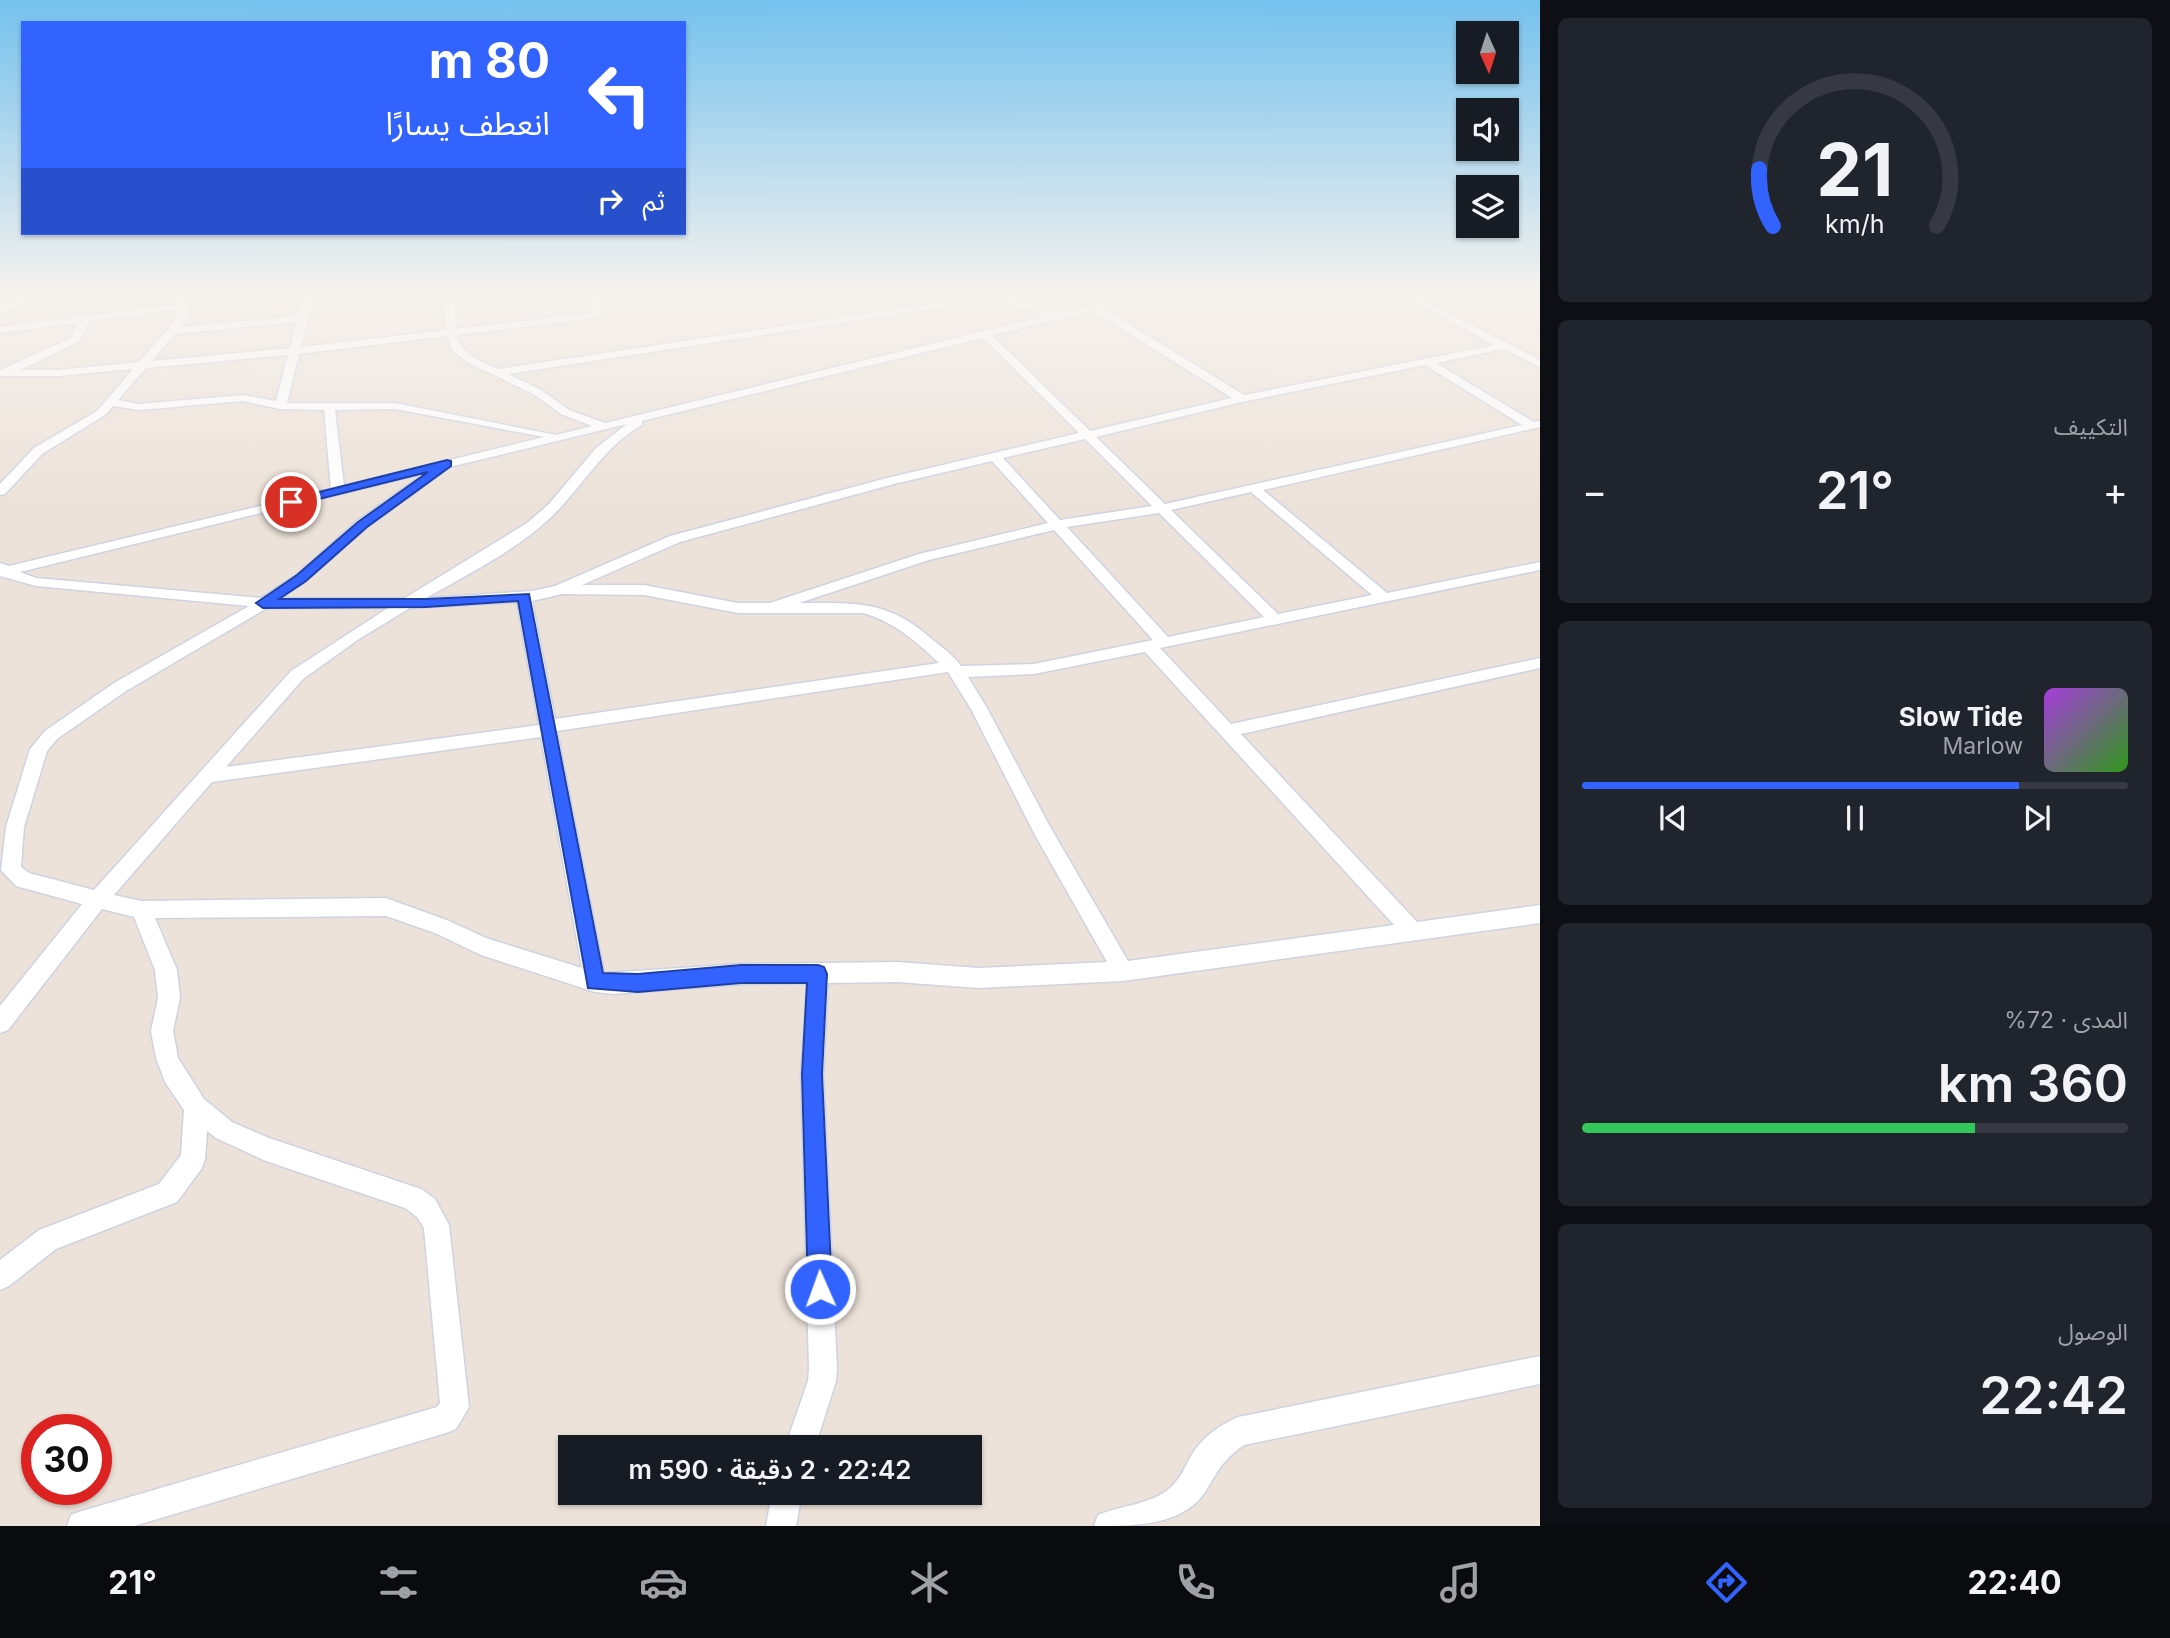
<!DOCTYPE html>
<html lang="ar">
<meta charset="utf-8">
<style>
:root{--surface:#171b24;--page:#20242c;--text:#f1f3f6;--muted:#9ea1a6;--line:#363941;--accent:#3263ff}
body{margin:0;font-family:Inter,"Noto Sans Arabic",sans-serif;background:var(--page);color:var(--text);direction:rtl;height:100vh;display:flex;flex-direction:column;font-size:26px;white-space:nowrap}
*{box-sizing:border-box;margin:0}
p{font-size:23px;color:var(--muted)}
.icon{flex:none;width:38px;height:38px;fill:none;stroke:currentColor;stroke-width:2;stroke-linecap:round;stroke-linejoin:round}
.map{position:relative;flex:1;overflow:hidden;direction:ltr}
.side{display:flex;flex-direction:column;gap:18px;padding:18px;background:#0d0f14;width:630px}
.side>*{flex:none}
.top-card{position:absolute;left:21px;top:21px;width:665px;height:214px;border-radius:0px;box-shadow:0 2px 5px #0004;direction:rtl;background:#3263ff;color:#fff;overflow:hidden}
.needle{width:46px;rotate:177deg}
.fabs{position:absolute;left:1456px;top:21px;display:grid;gap:14px}
.fabs a{display:grid;place-items:center;width:63px;height:63px;border-radius:0px;background:var(--surface);box-shadow:0 2px 5px #0004;font-size:35px}
.speed{position:absolute;left:21px;top:1414px;display:flex;gap:14px;font-size:35px;font-weight:700;text-align:center}
.speed>*{display:grid;place-content:center;width:91px;height:91px;border-radius:50%;background:var(--surface);box-shadow:0 2px 5px #0004;line-height:1}
.speed .limit{border:10px solid #d22;background:#fff;color:#111}
.pin{position:absolute;display:grid;place-items:center;width:60px;height:60px;color:#fff;margin:-30px;border:4px solid #fff;border-radius:50%;box-shadow:0 2px 7px #0007}
.me{position:absolute;width:77px;margin:-38px;rotate:358deg;stroke-linejoin:round;filter:drop-shadow(0 0 5px #0008)}
.turn{display:flex;align-items:center;gap:24px;height:147px;padding:0 21px;font-size:32px}
.turn .icon{width:91px;height:91px;stroke-width:2.5}
.turn b{display:block;font-size:49px;line-height:60px}
.then{display:flex;align-items:center;height:66px;padding:0 21px;background:#0003;gap:14px;font-size:26px}
.big{font-size:52px;font-weight:600;line-height:1.1}
.side .tile{flex:1;display:flex;flex-direction:column;justify-content:center;gap:10px;min-width:0;padding:0 24px;border-radius:10px;background:var(--page)}
.side .dial{align-items:center;gap:0}
.dial svg{height:182px;overflow:visible;fill:none;stroke:var(--line);stroke-width:7;stroke-linecap:round;text-anchor:middle}
.dial text{fill:var(--text);stroke:none}
.song{display:flex;align-items:center;gap:21px}
.cover{width:84px;height:84px;border-radius:10px;background:linear-gradient(135deg,hsl(280 70% 55%),hsl(110 70% 35%))}
.played{height:7px;border-radius:4px;background:linear-gradient(90deg,var(--accent) 80%,var(--line) 80%)}
.keys{display:flex;justify-content:space-around;direction:ltr}
.heat{display:flex;justify-content:space-between;align-items:center;font-size:38px;direction:ltr}
.charge{height:10px;border-radius:5px;background:linear-gradient(90deg,#34c759 72%,var(--line) 0)}
.trip{position:absolute;left:558px;top:1435px;width:424px;height:70px;border-radius:0px;background:var(--surface);box-shadow:0 2px 5px #0004;font-weight:600;line-height:70px;text-align:center;direction:rtl}
.tabs{display:flex;height:112px;justify-content:space-around;align-items:center;background:#090b0e;color:var(--muted)}
.tabs .icon{width:49px;height:49px}
.tabs .active{color:var(--accent)}
.tabs b{font-size:32px;color:var(--text)}
main{display:flex;flex:1;min-height:0}
.map>svg:first-child{display:block}
</style>
<main>
<section class="side">
<div class="tile dial"><svg viewBox="0 0 100 80">
<path d="M14 69A42 42 0 1 1 86 69"/>
<path d="M14 69A42 42 0 0 1 8 44" stroke="#3263ff"/>
<text x="50" y="56" font-size="32" font-weight="700">21</text>
<text x="50" y="72" font-size="11">km/h</text>
</svg></div>
<div class="tile"><p>التكييف</p>
<div class="heat"><a>−</a><b class="big">21°</b><a>+</a></div>
</div>
<div class="tile">
<div class="song"><i class="cover"></i><div><b>Slow Tide</b><p>Marlow</p></div></div>
<div class="played"></div>
<div class="keys"><svg class="icon" aria-label="previous" viewBox="0 0 24 24"><path d="M18 5L8 12l10 7zM5 5v14"/></svg><svg class="icon" aria-label="pause" viewBox="0 0 24 24"><path d="M8 5v14M16 5v14"/></svg><svg class="icon" aria-label="next" viewBox="0 0 24 24"><path d="M6 5l10 7-10 7zM19 5v14"/></svg></div>
</div>
<div class="tile"><p>المدى · 72%</p><b class="big">360 km</b><div class="charge"></div></div>
<div class="tile"><p>الوصول</p><b class="big">22:42</b></div>
</section>
<div class="map">
<svg width="1540" height="1526" viewBox="0 0 1540 1526">
<rect width="100%" height="100%" fill="#ece2d9"/>
<g fill="none" stroke-linecap="round" stroke-linejoin="round">
<g stroke="#ced3e2" stroke-width="3">
<g id="street">
<polygon points="26,290 37,290 20,305 0,315 0,308"/>
<path d="M158 290H170L184 298 251 290H278L188 303 190 313 181 327 299 316 306 290H316L301 347 446 330 444 290H454L456 329 589 313 593 310 588 294 582 290 595 291 603 311 595 318 457 335C461 354 481 361 498 369L990 295 986 290C1003 290 1034 308 1054 312 1066 315 1138 294 1156 290H1172L1103 308 1244 395 1494 345 1391 290H1403L1413 295 1461 290 1421 299 1540 360V367L1503 349 1436 363 1534 422 1540 421V427L1263 490 1387 593 1540 562V570L1160 648 1231 724 1540 658V668L1241 734 1417 922 1540 905V923L1123 981 979 988 897 982 828 983 823 1074 837 1369 836 1381 815 1447H785L808 1381 809 1369 801 1074 807 983 741 984 614 994 595 992 481 955 435 933 386 916 155 918 177 970 180 998 173 1031 178 1058 204 1099 232 1122 269 1138 421 1189 435 1199 449 1225 469 1407 456 1429 446 1433 134 1526H67L71 1515 82 1511 437 1407 440 1403 424 1228 417 1217 405 1208 266 1161 216 1138 207 1131 205 1159 202 1168 177 1202 56 1249 9 1286 0 1290V1260L39 1230 159 1184 181 1155 184 1110 165 1082 156 1058 151 1031 158 998 155 970 134 917 102 909 8 1030 0 1033V1006L82 904 16 886 1 870 6 827 30 749 45 731 114 683 249 606 36 586 0 576V563L9 566 331 489 324 410 280 409 243 401 139 410 113 406 105 415 42 454 5 494 0 495V484L34 448 97 411 133 369 58 376H0V370L71 338 78 323 0 333V327L179 304ZM998 299 1046 316 605 423 569 410 541 390 508 374ZM180 309 174 322 139 362 58 370H20L79 342 89 321ZM1093 311 1232 398 1090 431 992 335ZM297 322 290 348 152 361 175 334ZM447 336 452 350 467 362 533 394 561 414 592 426 556 435 395 403H287L299 354ZM983 338 1079 433 887 478 670 536 555 586 532 591 426 598C467 575 513 552 548 520 582 489 601 448 642 425V421ZM288 355 276 401 243 395 139 404 118 400 146 368ZM1425 365 1522 425 1165 504 1096 437 1242 402ZM395 409 544 437 344 486 335 410ZM627 424 596 448 549 504 527 523 405 598H281L306 581 367 527 450 467ZM1085 439 1152 506 1060 520 1003 458ZM992 461 1048 523 919 554 770 603H738L644 585H582L680 542 894 484ZM425 473 357 521 296 575 261 598 36 578 20 572ZM1251 492 1372 595 1278 614 1171 510ZM1159 513 1264 617 1168 637 1067 527ZM1054 530 1153 640 1034 664 961 666C954 656 943 648 933 640 887 599 856 603 799 603L929 560ZM562 594 644 595 738 613H863C894 622 916 641 939 663L555 719 532 601ZM517 602 539 725 226 767 303 679 359 639 410 608ZM267 608H388L291 671 94 890 29 873 21 867 24 827 47 751 57 739 126 691ZM1145 652 1394 925 1128 961 1049 825 987 708 968 677 1034 674ZM948 672 971 709 1035 835 1107 962 979 968 897 962 741 964 604 973 557 731ZM541 737 582 968 486 938 449 921 386 898 141 901 114 895 212 782Z"/>
<path d="M1540 1356V1384L1244 1445C1219 1463 1219 1471 1203 1495 1179 1526 1133 1526 1094 1526L1098 1515C1122 1505 1150 1505 1170 1488 1181 1478 1185 1467 1191 1456 1201 1438 1220 1425 1238 1417Z"/>
<polygon points="772,1493 802,1493 796,1526 766,1526"/>
</g>
</g>
<use href="#street" fill="#fff" fill-rule="evenodd"/>
</g>
<linearGradient id="sky" x2="0" y2="1"><stop stop-color="#74c1ed"/><stop offset="0.58" stop-color="#f6f2ee"/><stop offset="1" stop-color="#f6f2ee" stop-opacity="0"/></linearGradient>
<rect width="1540" height="504" fill="url(#sky)"/>
<polygon fill="#3263ff" stroke="#2040a6" stroke-width="2" points="447,460 451,461 451,466 367,527 306,581 279,599 426,599 529,594 603,973 638,974 741,965 818,965 824,967 827,974 822,1074 832,1289 829,1297 820,1301 811,1297 808,1289 802,1074 807,983 741,983 638,992 588,988 518,601 426,607 263,608 256,603 297,575 358,522 428,472 291,506 285,502 287,500"/>
</svg>
<div class="fabs">
<a><svg class="needle" viewBox="-14 -14 28 28"><path d="M0-13l5 13h-10z" fill="#e53935"/><path d="M0 13l5-13h-10z" fill="#9ea1a6"/></svg></a>
<a><svg class="icon" aria-label="sound" viewBox="0 0 24 24"><path d="M4 9h4l5-4v14l-5-4H4zM17 9q2 3 0 6"/></svg></a>
<a><svg class="icon" aria-label="layers" viewBox="0 0 24 24"><path d="M12 4l9 5-9 5-9-5zM3 14l9 5 9-5"/></svg></a>
</div>
<div class="speed"><div class="limit">30</div></div>
<div class="pin" style="left:291px;top:502px;background:#d93025"><svg class="icon" aria-label="arrive" viewBox="0 0 24 24"><path d="M6 21V4h12l-3 4 3 4H6"/></svg></div>
<svg class="me" style="left:820px;top:1289px" viewBox="-20 -20 40 40"><circle r="17" fill="#3263ff" stroke="#fff" stroke-width="3"/><path d="M0-11L8 9 0 5-8 9z" fill="#fff"/></svg>
<div class="trip">22:42 · 2 دقيقة · 590 m</div>
<div class="top-card">
<div class="turn"><svg class="icon" aria-label="left" viewBox="0 0 24 24"><path d="M17 20v-9H6M10 6l-5 5 5 5"/></svg><div><b>80 m</b>انعطف يسارًا</div></div>
<div class="then">ثم<svg class="icon" aria-label="right" viewBox="0 0 24 24"><path d="M7 20v-9h11M14 6l5 5-5 5"/></svg></div>
</div>
</div>
</main>
<nav class="tabs">
<b>22:40</b>
<svg class="icon active" aria-label="directions" viewBox="0 0 24 24"><path d="M12 3l9 9-9 9-9-9zM9 14v-3h6M13 9l2 2-2 2"/></svg>
<svg class="icon" aria-label="music" viewBox="0 0 24 24"><path d="M9 18V5l10-2v13"/><circle cx="6" cy="18" r="3"/><circle cx="16" cy="16" r="3"/></svg>
<svg class="icon" aria-label="phone" viewBox="0 0 24 24"><path d="M5 4h4l2 5-3 2q2 4 5 5l2-3 5 2v4C11 20 4 13 5 4z"/></svg>
<svg class="icon" aria-label="climate" viewBox="0 0 24 24"><path d="M12 3v18M4 7l16 10M4 17L20 7"/></svg>
<svg class="icon" aria-label="car" viewBox="0 0 24 24"><path d="M5 17H2v-5l4-1 3-4h7l3 4 3 1v5h-3M9 17h6M6 11h13"/><circle cx="7" cy="17" r="2"/><circle cx="17" cy="17" r="2"/></svg>
<svg class="icon" aria-label="filters" viewBox="0 0 24 24"><path d="M4 7h16M4 17h16"/><circle cx="9" cy="7" r="2"/><circle cx="15" cy="17" r="2"/></svg>
<b>21°</b>
</nav>
